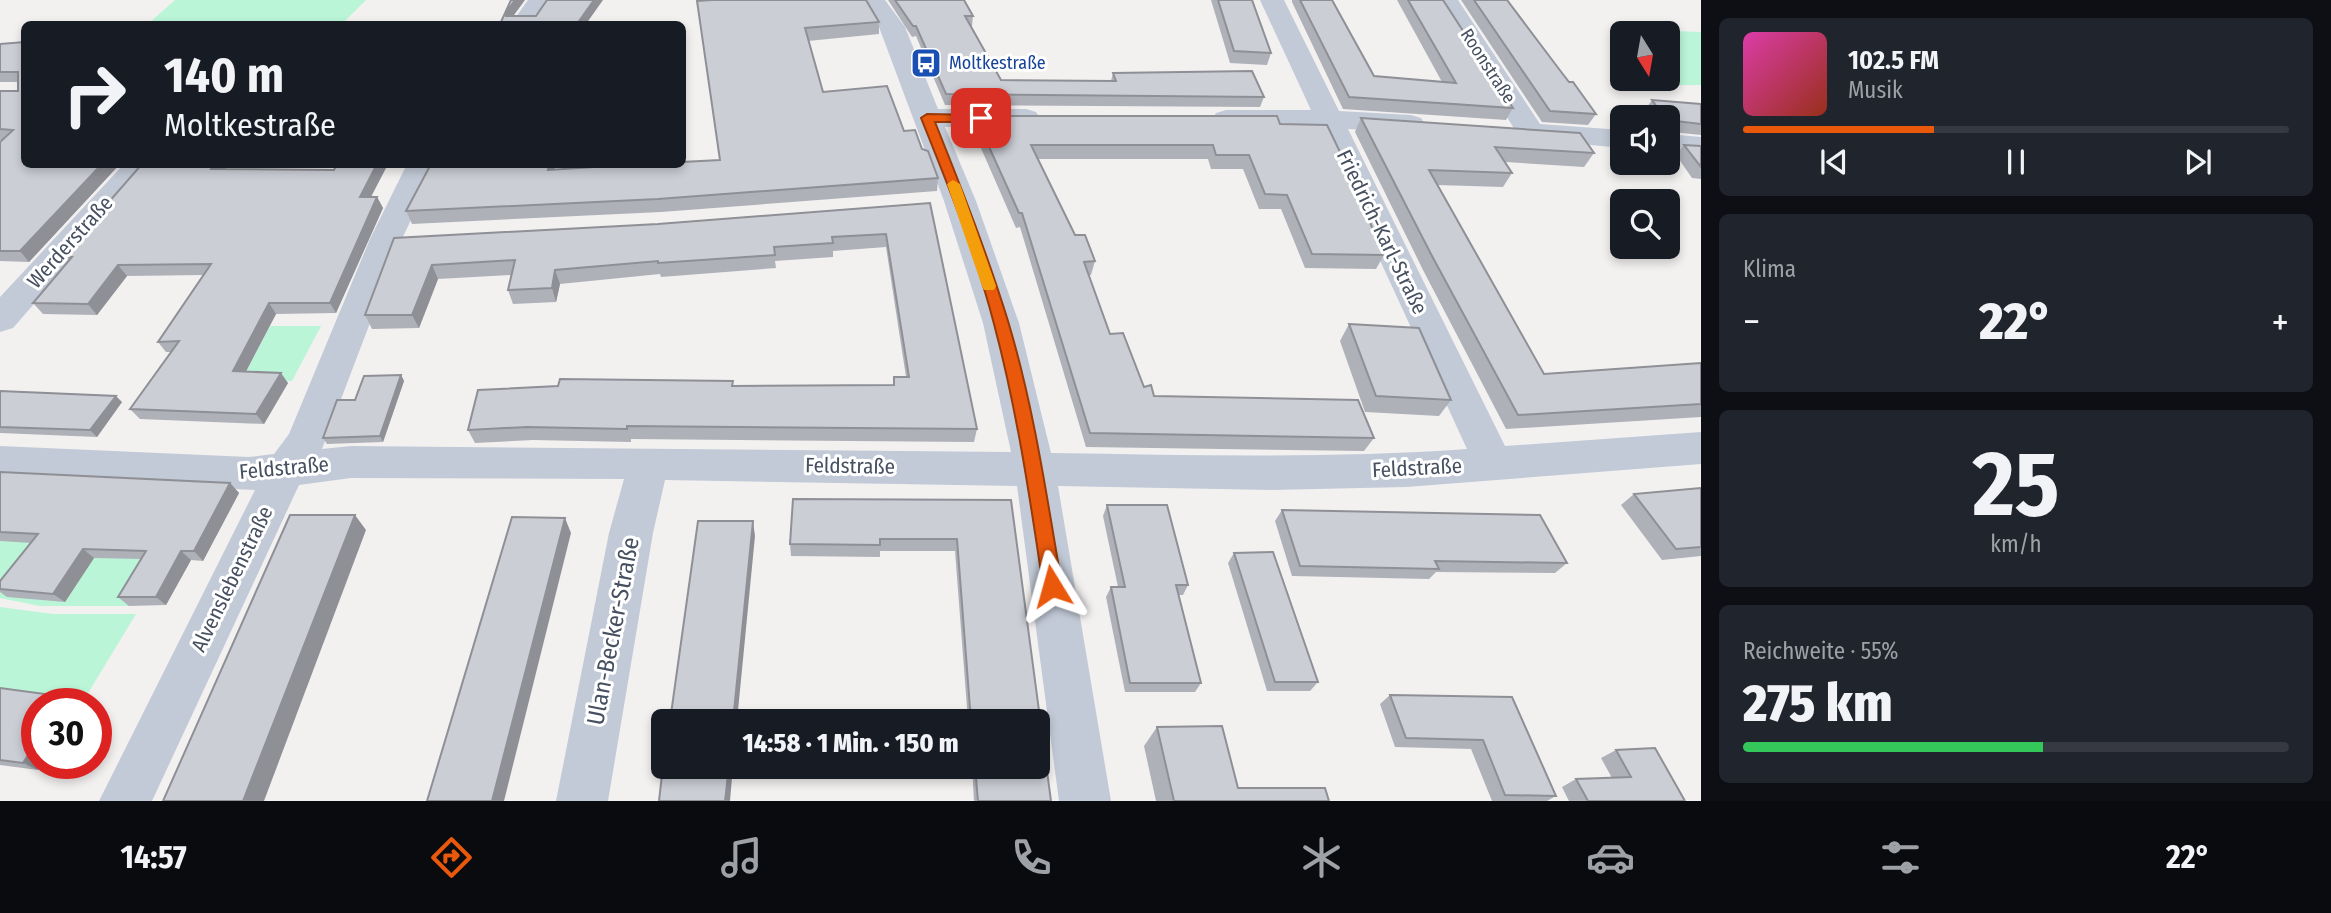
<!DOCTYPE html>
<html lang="de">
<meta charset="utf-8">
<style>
:root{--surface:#171b24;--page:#20242c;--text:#f1f3f6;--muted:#9ea1a6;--line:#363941;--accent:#ea580c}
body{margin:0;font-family:"Fira Sans Condensed",sans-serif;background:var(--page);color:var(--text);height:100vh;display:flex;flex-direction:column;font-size:26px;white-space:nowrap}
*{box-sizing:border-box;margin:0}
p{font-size:23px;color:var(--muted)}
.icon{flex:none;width:38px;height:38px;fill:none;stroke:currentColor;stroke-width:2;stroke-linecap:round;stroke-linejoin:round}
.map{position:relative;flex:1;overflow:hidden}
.panel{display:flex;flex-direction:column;gap:18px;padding:18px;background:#0d0f14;width:630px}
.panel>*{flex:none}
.top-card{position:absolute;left:21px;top:21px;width:665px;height:147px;border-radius:10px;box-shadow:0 4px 10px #0003;background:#171b24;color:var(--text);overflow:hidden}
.needle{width:46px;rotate:169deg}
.buttons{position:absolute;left:1610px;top:21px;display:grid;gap:14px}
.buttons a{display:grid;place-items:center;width:70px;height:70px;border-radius:10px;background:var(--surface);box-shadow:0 4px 10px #0003;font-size:35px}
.speed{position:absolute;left:21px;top:688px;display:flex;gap:14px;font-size:35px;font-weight:700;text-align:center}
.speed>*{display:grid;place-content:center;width:91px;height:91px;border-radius:50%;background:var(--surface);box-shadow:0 4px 10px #0003;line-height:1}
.speed .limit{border:10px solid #d22;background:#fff;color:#111}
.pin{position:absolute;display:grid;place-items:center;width:60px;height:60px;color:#fff;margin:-30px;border-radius:14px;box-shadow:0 4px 10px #0006}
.me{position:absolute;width:77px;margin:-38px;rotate:352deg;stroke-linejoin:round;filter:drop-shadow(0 0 5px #0008)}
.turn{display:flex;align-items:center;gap:24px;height:147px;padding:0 28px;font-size:32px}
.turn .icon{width:91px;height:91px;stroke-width:2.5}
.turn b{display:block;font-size:49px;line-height:60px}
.big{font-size:52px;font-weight:800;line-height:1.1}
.panel .card{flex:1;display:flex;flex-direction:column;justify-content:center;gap:10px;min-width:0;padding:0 24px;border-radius:10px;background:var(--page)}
.panel .dial{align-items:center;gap:0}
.dial b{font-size:91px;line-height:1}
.song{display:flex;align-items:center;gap:21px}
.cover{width:84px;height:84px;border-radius:10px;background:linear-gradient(135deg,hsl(320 70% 55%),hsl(10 70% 35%))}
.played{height:7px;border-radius:4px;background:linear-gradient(90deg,var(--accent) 35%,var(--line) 35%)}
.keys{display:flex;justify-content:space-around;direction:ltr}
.heat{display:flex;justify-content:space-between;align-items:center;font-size:38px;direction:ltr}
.charge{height:10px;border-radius:5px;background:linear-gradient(90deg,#34c759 55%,var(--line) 0)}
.trip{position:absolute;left:651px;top:709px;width:399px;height:70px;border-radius:10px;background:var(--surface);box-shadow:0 4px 10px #0003;font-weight:800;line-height:70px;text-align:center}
.menu{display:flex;height:112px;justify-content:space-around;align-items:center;background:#090b0e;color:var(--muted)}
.menu .icon{width:49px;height:49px}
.menu .selected{color:var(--accent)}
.menu b{font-size:32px;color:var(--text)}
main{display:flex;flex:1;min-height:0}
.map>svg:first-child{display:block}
</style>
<main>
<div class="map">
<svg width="1701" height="801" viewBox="0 0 1701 801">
<rect width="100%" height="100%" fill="#f3f0f0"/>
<g fill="#baf5d8">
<polygon points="175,0 366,0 342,24 148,24"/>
<polygon points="1648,30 1701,32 1701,85 1677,85 1668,67 1668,33 1649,33"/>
<polygon points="270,326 321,326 292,381 242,379"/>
<polygon points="0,531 156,560 129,606 40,606 0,598"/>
<polygon points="0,607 53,614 136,614 82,703 0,694"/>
</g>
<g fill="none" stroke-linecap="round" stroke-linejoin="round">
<g fill="#c2cad7" fill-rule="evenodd">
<polygon points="528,0 553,0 536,24 511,24"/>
<path d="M861 0H885L905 27 938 109H1026L1036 112 1040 118 1036 124 1026 127H945L976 201 1019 323 1051 453C1190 455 1328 459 1467 449L1319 128H1226L1216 125 1212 119 1216 113 1226 110H1311L1260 0H1284L1339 111 1411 115 1421 118 1425 124 1421 130 1411 133 1348 129 1505 446 1701 432V464L1406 487 1271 490 1058 486 1111 801H1059L1017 486 665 480 653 533 608 801H556L609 533 624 479 351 478 299 485 152 801H99L255 490 0 478V446L249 457 274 454 289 434 370 239 407 164H437L402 239 322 449 351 446 1011 452 983 323 944 201 879 27Z"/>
<polygon points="1434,0 1458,0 1540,124 1622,130 1622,148 1520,138"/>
<polygon points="1668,134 1701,137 1701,155 1668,152"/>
<polygon points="124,164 156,164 13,328 0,332 0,297"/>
</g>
</g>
<g fill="#afb1b8">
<polygon points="888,0 964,0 973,16 972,26 971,26 1001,80 1111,81 1113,73 1264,97 1260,107 945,105 916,36 912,37"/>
<polygon points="1211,0 1252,0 1271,53 1267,65 1230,63"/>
<polygon points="1292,0 1332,0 1374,76 1442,82 1397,0 1443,0 1513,108 1506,120 1343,109 1292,2"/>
<polygon points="1461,0 1507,0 1562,73 1596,114 1588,125 1542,122"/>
<polygon points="697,1 879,22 879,34 808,41 823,92 904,131 922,149 938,178 937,191 661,212 412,224 406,211 555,166 555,170 720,160"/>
<polygon points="24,42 24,164 120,164 29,262 0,261 0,142 2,140 0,140 0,91 18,91 18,82 0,82 0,44"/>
<polygon points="1652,100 1701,104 1701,135 1672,132 1668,137 1668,117 1649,117 1645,110"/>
<polygon points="975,116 1280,124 1368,210 1366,214 1384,255 1376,269 1305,268 1281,209 1259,209 1243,169 1211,169 1208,159 1037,159 1075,235 1095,261 1091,275 1089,275 1110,334 1144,387 1154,396 1374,438 1364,451 1086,447 1020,227 1016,228 973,130"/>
<polygon points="1361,118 1594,153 1584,167 1505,162 1512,173 1503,187 1437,185 1544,374 1701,363 1701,417 1506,429 1423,270 1355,132"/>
<polygon points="1684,145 1701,146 1701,179 1692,178 1676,155"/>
<polygon points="337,164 388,164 371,197 377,197 383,208 336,313 276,314 246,371 288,383 264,424 140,419 130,409 171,352 166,352 158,342 203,275 127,276 97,315 43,314 33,303 68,261 65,256 67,254 65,252 226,169 334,170"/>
<polygon points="930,203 977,429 974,442 631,439 631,442 533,440 475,443 468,430 733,381 733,386 893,385 906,377 886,247 833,251 833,257 775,261 776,268 661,277 660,274 560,284 556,302 513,304 508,290 512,275 438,279 419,328 372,329 365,315 394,238 658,224"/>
<polygon points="1349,324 1451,400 1439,416 1365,412 1340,341"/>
<polygon points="401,375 404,381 383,442 327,444 323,438 355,400"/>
<polygon points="0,391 122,402 97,437 0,433"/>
<polygon points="0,472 230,483 239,493 203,561 191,560 166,605 129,606 118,597 141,559 94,558 65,602 7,597 0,592 0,581 31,543 0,541"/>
<polygon points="1701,488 1701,556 1662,560 1621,505 1634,494"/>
<polygon points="1011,500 1051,801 974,801 972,766 1038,766 1038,721 968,721 955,551 880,551 880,557 791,556 790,544"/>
<polygon points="1107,505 1188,585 1183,595 1179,595 1201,683 1195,692 1125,692 1106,597 1111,587 1118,587 1103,516"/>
<polygon points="1282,510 1567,563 1555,573 1436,572 1429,579 1292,576 1275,521"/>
<polygon points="1234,553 1318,682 1310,691 1267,691 1228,563"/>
<polygon points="0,688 37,704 38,770 0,765"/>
<polygon points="1390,695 1512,697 1556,796 1547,801 1492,801 1471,749 1395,747 1380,704"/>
<polygon points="1157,727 1238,788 1329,801 1156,801 1144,746"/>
<polygon points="1616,750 1685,801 1569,801 1562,787 1576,779 1612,778 1601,758"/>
</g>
<g fill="#8f9096">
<polygon points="515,0 525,0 509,22 509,24 506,13"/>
<polygon points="594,0 603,0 586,24 577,24"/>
<polygon points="102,164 120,164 29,262 20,251"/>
<polygon points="214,164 229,164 218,179 211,169"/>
<polygon points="377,164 388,164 365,208 360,197"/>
<polygon points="549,164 555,164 555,166 552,183 548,170"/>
<polygon points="377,197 383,208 336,313 330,303"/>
<polygon points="118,265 127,276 97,315 88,304"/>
<polygon points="432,265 438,279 419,328 412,315"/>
<polygon points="555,270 560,284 556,302 552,288"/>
<polygon points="269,303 276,314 241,381 233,371"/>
<polygon points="281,373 288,383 264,424 256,414"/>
<polygon points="401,375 404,381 383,442 380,436"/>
<polygon points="116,396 122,402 97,437 90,430"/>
<polygon points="230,483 239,493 203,561 194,551"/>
<polygon points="355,515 366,530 264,801 243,801"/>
<polygon points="565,518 571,533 504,801 492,801"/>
<polygon points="753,521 755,536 737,721 733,721"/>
<polygon points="83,549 94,558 65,602 53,594"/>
<polygon points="181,551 191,560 166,605 156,597"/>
<polygon points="67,697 78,704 63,704"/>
<polygon points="96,716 107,722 96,739"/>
<polygon points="32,749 37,752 37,763 42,763 38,770 23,763"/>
<polygon points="729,766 733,766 730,801 725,801"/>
</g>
<g fill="#ccced6" stroke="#8f9096" stroke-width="2">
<polygon points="511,0 515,0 506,13 506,16 536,16 547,0 594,0 577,24 500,24"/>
<polygon points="712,0 866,0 879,22 805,28 823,92 887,86 904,131 915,130 922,149 928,151 938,178 658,199 406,211 431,164 549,164 548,170 642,164 682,164 682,162 720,160 697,1"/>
<polygon points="895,0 964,0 973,16 965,16 1001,80 1116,81 1113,73 1252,71 1264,97 946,94 916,26 913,26"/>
<polygon points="1218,0 1252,0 1271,53 1234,51"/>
<polygon points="1300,0 1332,0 1374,76 1456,83 1408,0 1443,0 1513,108 1349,97"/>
<polygon points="1474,0 1507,0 1562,73 1569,82 1573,82 1596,114 1550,111"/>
<polygon points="24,42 24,164 102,164 20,251 0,251 0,142 13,130 0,129 0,91 18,91 18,72 0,72 0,44"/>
<polygon points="1652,100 1701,104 1701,124 1676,121 1673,130 1668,122 1668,117 1664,117"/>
<polygon points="975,116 1277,116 1280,124 1327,125 1368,210 1365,211 1384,255 1312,254 1287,195 1265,194 1249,155 1216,155 1213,145 1031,145 1075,235 1085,235 1095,261 1084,262 1110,334 1123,333 1144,387 1151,385 1154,396 1358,400 1374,438 1090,433 1022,213 1019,213"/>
<polygon points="1361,118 1580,133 1594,153 1495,147 1512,173 1429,170 1544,374 1701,363 1701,404 1518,415 1432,256"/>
<polygon points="1684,145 1701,146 1701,167"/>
<polygon points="142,164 214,164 211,169 334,170 337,164 377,164 360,197 377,197 330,303 269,303 233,371 281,373 256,414 130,409 179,341 158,342 211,264 118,265 88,304 33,303 72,257 65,256 69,252 65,252"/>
<polygon points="930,203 977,429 627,426 627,429 527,427 468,430 478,390 558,386 560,379 733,381 732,386 894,385 894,377 909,377 886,234 832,237 833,243 774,247 775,255 658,263 658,261 555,270 552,288 508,290 515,260 432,265 412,315 365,315 394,238 658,224"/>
<polygon points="1349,324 1419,328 1451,400 1376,396"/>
<polygon points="401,375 380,436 323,438 337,400 355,400 364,376"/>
<polygon points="0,391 116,396 90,430 0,427"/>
<polygon points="0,472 230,483 194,551 181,551 156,597 118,597 146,551 83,549 53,594 0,589 0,581 38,534 0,532"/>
<polygon points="1701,488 1701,547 1676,549 1634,494"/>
<polygon points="793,499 1011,500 1051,801 978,801 975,766 1038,766 1038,721 971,721 957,539 880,539 880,545 790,544"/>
<polygon points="1107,505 1167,505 1188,585 1176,585 1201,683 1130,683 1111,587 1125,587"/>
<polygon points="1282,510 1540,515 1567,563 1435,561 1439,569 1300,566"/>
<polygon points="290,515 355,515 243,801 163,801"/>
<polygon points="512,517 565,518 492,801 427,801"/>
<polygon points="698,521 753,521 733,721 670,721"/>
<polygon points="1273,552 1318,682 1275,682 1234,553"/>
<polygon points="0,688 67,697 63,704 37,704 37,750 32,749 23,763 0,760"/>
<polygon points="1390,695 1512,697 1556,796 1505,795 1483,740 1406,738"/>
<polygon points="1222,726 1238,788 1325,788 1329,801 1174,801 1157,727"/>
<polygon points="1655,748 1685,801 1588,801 1576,779 1631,777 1616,750"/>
<polygon points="663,766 729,766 725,801 659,801"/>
</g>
<path fill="#ea580c" stroke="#983908" stroke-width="2" d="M927 114 981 115 986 118 981 122H935C961 187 987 253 1008 321 1034 407 1047 498 1062 586L1059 592 1052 595 1046 592 1043 586C1030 498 1017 410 994 324 976 254 948 185 921 118Z"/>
<polygon fill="#f59e0b" points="953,180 960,184 996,286 994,290 984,290 982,286 947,184"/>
<defs>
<g id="bus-square" transform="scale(1.575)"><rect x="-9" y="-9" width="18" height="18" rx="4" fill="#1a4fb4" stroke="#fff"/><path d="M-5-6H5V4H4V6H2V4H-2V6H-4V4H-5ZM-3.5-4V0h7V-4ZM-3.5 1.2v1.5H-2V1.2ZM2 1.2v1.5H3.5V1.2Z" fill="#fff"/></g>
</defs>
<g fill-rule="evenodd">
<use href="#bus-square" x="926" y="63"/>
</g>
<g text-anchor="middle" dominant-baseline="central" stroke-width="6" stroke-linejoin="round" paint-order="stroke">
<g font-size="18" fill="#164399" stroke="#fff" text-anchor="start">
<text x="949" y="63">Moltkestraße</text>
</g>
<g font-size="18" fill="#465060" stroke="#fff">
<text transform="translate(1488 66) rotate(57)">Roonstraße</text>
</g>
<g font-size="21" fill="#465060" stroke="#fff">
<text transform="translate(1382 232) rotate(64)">Friedrich-Karl-Straße</text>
<text transform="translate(70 242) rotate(-48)">Werderstraße</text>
<text transform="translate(850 466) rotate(1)">Feldstraße</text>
<text transform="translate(284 468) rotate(-5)">Feldstraße</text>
<text transform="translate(1417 468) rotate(-3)">Feldstraße</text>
<text transform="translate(232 579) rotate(-64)">Alvenslebenstraße</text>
</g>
<g font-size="24" fill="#465060" stroke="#fff">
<text transform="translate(613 631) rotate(-79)">Ulan-Becker-Straße</text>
</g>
</g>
</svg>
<div class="buttons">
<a><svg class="needle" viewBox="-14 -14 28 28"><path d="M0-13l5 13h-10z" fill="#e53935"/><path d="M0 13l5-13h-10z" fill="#9ea1a6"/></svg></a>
<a><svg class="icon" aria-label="sound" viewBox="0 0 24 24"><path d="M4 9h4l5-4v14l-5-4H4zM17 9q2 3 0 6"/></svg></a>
<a><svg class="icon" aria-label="search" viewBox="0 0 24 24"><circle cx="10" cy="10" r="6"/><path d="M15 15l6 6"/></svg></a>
</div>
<div class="speed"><div class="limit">30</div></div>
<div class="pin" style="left:981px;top:118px;background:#d93025"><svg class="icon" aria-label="arrive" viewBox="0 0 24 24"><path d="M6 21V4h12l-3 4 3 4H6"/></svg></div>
<svg class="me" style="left:1052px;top:586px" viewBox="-20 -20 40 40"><path d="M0-17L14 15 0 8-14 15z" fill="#ea580c" stroke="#fff" stroke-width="4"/></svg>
<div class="trip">14:58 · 1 Min. · 150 m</div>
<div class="top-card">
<div class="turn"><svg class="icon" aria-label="right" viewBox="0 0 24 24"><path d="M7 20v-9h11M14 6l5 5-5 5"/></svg><div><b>140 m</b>Moltkestraße</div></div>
</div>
</div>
<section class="panel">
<div class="card">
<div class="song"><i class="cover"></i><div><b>102.5 FM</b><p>Musik</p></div></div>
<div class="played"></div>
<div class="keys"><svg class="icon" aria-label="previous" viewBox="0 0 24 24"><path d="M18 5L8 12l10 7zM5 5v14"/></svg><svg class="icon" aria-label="pause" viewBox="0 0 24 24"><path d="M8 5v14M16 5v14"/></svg><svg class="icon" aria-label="next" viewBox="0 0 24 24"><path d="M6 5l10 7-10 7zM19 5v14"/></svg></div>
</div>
<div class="card"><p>Klima</p>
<div class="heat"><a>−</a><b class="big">22°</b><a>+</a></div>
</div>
<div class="card dial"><b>25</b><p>km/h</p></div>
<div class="card"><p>Reichweite · 55%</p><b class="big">275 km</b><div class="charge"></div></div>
</section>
</main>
<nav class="menu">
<b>14:57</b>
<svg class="icon selected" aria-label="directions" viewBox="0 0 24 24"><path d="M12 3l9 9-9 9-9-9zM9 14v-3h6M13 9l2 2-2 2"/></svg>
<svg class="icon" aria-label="music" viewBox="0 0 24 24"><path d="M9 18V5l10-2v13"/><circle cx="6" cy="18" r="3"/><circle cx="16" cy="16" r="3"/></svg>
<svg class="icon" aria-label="phone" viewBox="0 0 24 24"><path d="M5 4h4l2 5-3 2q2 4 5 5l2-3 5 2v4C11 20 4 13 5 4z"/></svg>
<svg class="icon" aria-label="climate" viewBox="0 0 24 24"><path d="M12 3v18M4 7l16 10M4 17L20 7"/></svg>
<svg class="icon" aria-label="car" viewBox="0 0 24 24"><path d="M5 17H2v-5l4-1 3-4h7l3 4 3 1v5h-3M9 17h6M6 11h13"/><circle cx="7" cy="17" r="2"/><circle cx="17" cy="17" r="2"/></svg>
<svg class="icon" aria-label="filters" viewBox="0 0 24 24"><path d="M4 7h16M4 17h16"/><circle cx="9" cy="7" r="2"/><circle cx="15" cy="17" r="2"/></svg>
<b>22°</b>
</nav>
